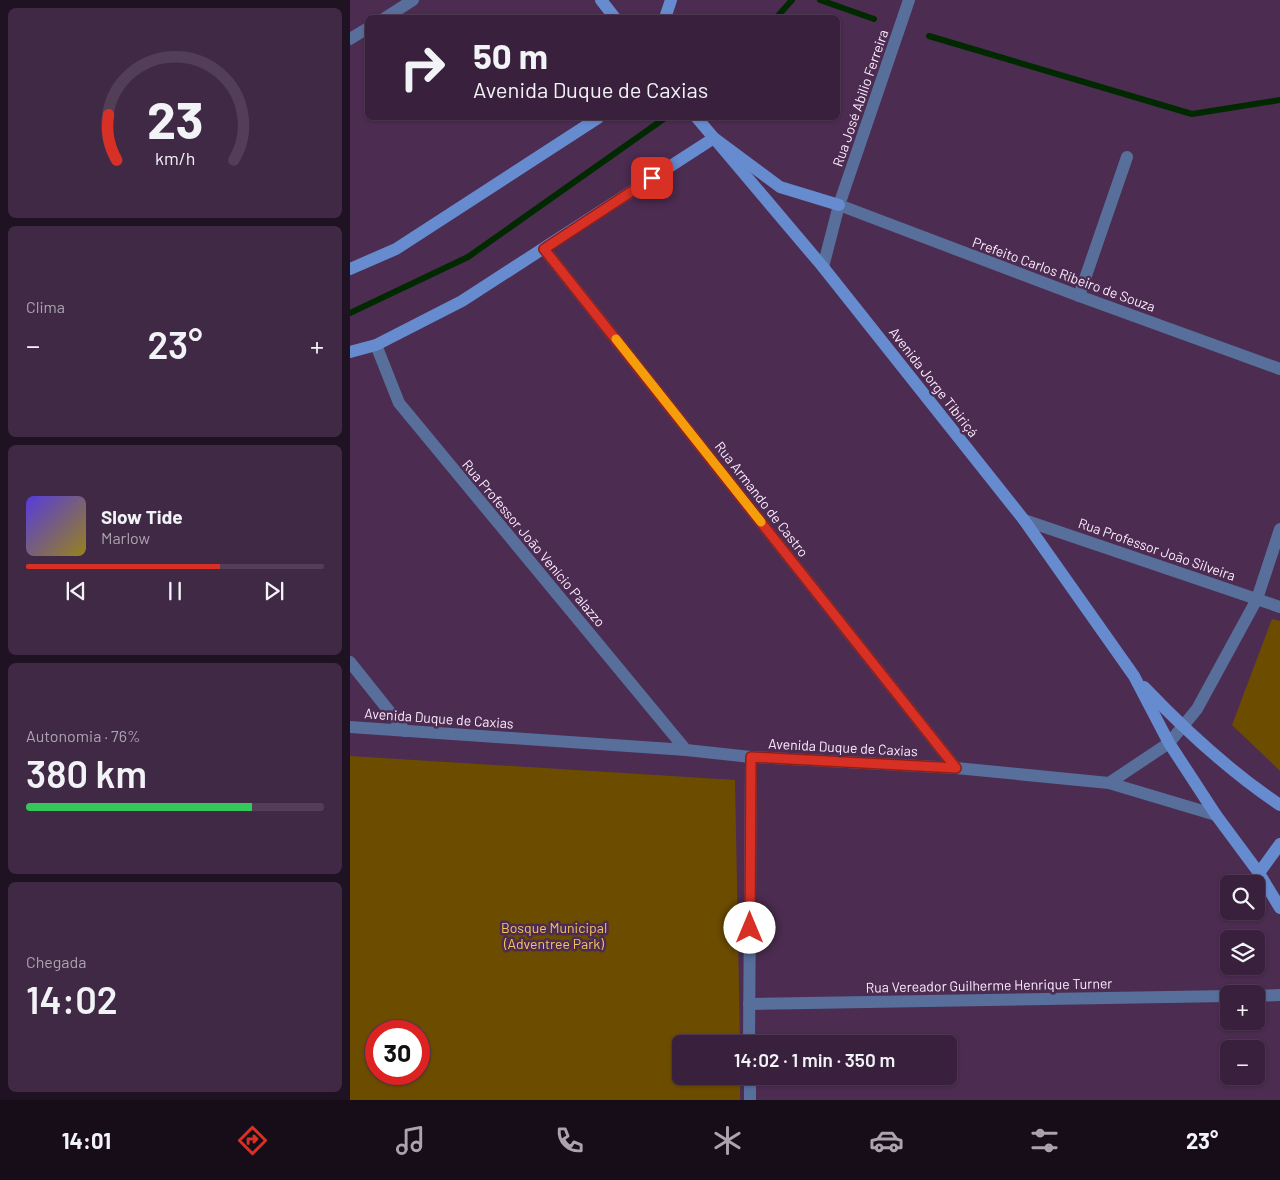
<!DOCTYPE html>
<html lang="pt">
<meta charset="utf-8">
<style>
:root{--surface:#39213d;--page:#402944;--text:#f1f3f6;--muted:#aba3b0;--line:#533e57;--accent:#d93025}
body{margin:0;font-family:Barlow,sans-serif;background:var(--page);color:var(--text);height:100vh;display:flex;flex-direction:column;font-size:19px;white-space:nowrap}
*{box-sizing:border-box;margin:0}
p{font-size:16px;color:var(--muted)}
.icon{flex:none;width:28px;height:28px;fill:none;stroke:currentColor;stroke-width:2;stroke-linecap:round;stroke-linejoin:round}
.map{position:relative;flex:1;overflow:hidden}
.drawer{display:flex;flex-direction:column;gap:8px;padding:8px;background:#1f1222;width:350px}
.drawer>*{flex:none}
.hud{position:absolute;left:15px;top:15px;width:475px;height:105px;border-radius:8px;box-shadow:0 1px 4px #0004,0 0 0 1px var(--line);background:#39213d;color:var(--text);overflow:hidden}
.buttons{position:absolute;left:870px;top:875px;display:grid;gap:10px}
.buttons a{display:grid;place-items:center;width:45px;height:45px;border-radius:8px;background:var(--surface);box-shadow:0 1px 4px #0004,0 0 0 1px var(--line);font-size:25px}
.speed{position:absolute;left:15px;top:1020px;display:flex;gap:10px;font-size:25px;font-weight:700;text-align:center}
.speed>*{display:grid;place-content:center;width:65px;height:65px;border-radius:50%;background:var(--surface);box-shadow:0 1px 4px #0004,0 0 0 1px var(--line);line-height:1}
.speed .limit{border:8px solid #d22;background:#fff;color:#111}
.pin{position:absolute;display:grid;place-items:center;width:42px;height:42px;color:#fff;margin:-21px;border-radius:10px;box-shadow:0 2px 8px #0006}
.me{position:absolute;width:55px;margin:-28px;rotate:0deg;stroke-linejoin:round;filter:drop-shadow(0 0 4px #0008)}
.turn{display:flex;align-items:center;gap:18px;height:105px;padding:0 25px;font-size:22px}
.turn .icon{width:65px;height:65px;stroke-width:2.5}
.turn b{display:block;font-size:35px;line-height:42px}
.big{font-size:38px;font-weight:600;line-height:1.1}
.drawer .tile{flex:1;display:flex;flex-direction:column;justify-content:center;gap:8px;min-width:0;padding:0 18px;border-radius:8px;background:var(--page)}
.drawer .dial{align-items:center;gap:0}
.dial svg{height:130px;overflow:visible;fill:none;stroke:var(--line);stroke-width:7;stroke-linecap:round;text-anchor:middle}
.dial text{fill:var(--text);stroke:none}
.song{display:flex;align-items:center;gap:15px}
.cover{width:60px;height:60px;border-radius:8px;background:linear-gradient(135deg,hsl(250 70% 55%),hsl(50 70% 35%))}
.played{height:5px;border-radius:2px;background:linear-gradient(90deg,var(--accent) 65%,var(--line) 65%)}
.keys{display:flex;justify-content:space-around;direction:ltr}
.heat{display:flex;justify-content:space-between;align-items:center;font-size:28px;direction:ltr}
.charge{height:8px;border-radius:4px;background:linear-gradient(90deg,#34c759 76%,var(--line) 0)}
.trip{position:absolute;left:322px;top:1035px;width:285px;height:50px;border-radius:8px;background:var(--surface);box-shadow:0 1px 4px #0004,0 0 0 1px var(--line);font-weight:600;line-height:50px;text-align:center}
.menu{display:flex;height:80px;justify-content:space-around;align-items:center;background:#170d18;color:var(--muted)}
.menu .icon{width:35px;height:35px}
.menu .selected{color:var(--accent)}
.menu b{font-size:22px;color:var(--text)}
main{display:flex;flex:1;min-height:0}
.map>svg:first-child{display:block}
</style>
<main>
<section class="drawer">
<div class="tile dial"><svg viewBox="0 0 100 80">
<path d="M14 69A42 42 0 1 1 86 69"/>
<path d="M14 69A42 42 0 0 1 9 41" stroke="#d93025"/>
<text x="50" y="56" font-size="32" font-weight="700">23</text>
<text x="50" y="72" font-size="11">km/h</text>
</svg></div>
<div class="tile"><p>Clima</p>
<div class="heat"><a>−</a><b class="big">23°</b><a>+</a></div>
</div>
<div class="tile">
<div class="song"><i class="cover"></i><div><b>Slow Tide</b><p>Marlow</p></div></div>
<div class="played"></div>
<div class="keys"><svg class="icon" aria-label="previous" viewBox="0 0 24 24"><path d="M18 5L8 12l10 7zM5 5v14"/></svg><svg class="icon" aria-label="pause" viewBox="0 0 24 24"><path d="M8 5v14M16 5v14"/></svg><svg class="icon" aria-label="next" viewBox="0 0 24 24"><path d="M6 5l10 7-10 7zM19 5v14"/></svg></div>
</div>
<div class="tile"><p>Autonomia · 76%</p><b class="big">380 km</b><div class="charge"></div></div>
<div class="tile"><p>Chegada</p><b class="big">14:02</b></div>
</section>
<div class="map">
<svg width="930" height="1100" viewBox="0 0 930 1100">
<rect width="100%" height="100%" fill="#4c2c51"/>
<g fill="#6c4d00" fill-rule="evenodd">
<polygon points="922,619 930,621 930,771 882,725"/>
<path d="M0 756 385 780 390 1044H331V1076H390V1100H0ZM26 1031H69V1074H26Z"/>
</g>
<g fill="none" stroke-linecap="round" stroke-linejoin="round">
<g stroke="#012900" stroke-width="6">
<polyline points="470,0 524,19"/>
<polyline points="426,18 442,0"/>
<polyline points="579,36 842,114 930,100"/>
<polyline points="0,313 118,257 315,118"/>
</g>
<g stroke="#576f9a" stroke-width="12">
<polyline points="35,18 63,0"/>
<polyline points="0,39 18,28"/>
<polyline points="489,205 729,296 930,369"/>
<polyline points="194,249 606,768"/>
<polyline points="473,267 489,205 559,0"/>
<polyline points="729,296 777,157"/>
<polyline points="26,345 49,403 336,750"/>
<polyline points="674,520 930,607"/>
<polyline points="0,662 55,731"/>
<polyline points="0,727 336,750 401,757 606,768 759,783 866,815"/>
<polyline points="759,783 819,743 847,709 907,599 930,529"/>
<polyline points="906,996 930,995"/>
<polyline points="399,1004 879,996"/>
<polyline points="399,1044 401,757"/>
<polyline points="400,1076 400,1100"/>
</g>
<g stroke="#668bcf" stroke-width="12">
<polyline points="251,0 265,18"/>
<polyline points="315,18 321,0"/>
<polyline points="347,118 473,267 674,520 784,676 819,743 866,815 909,873 930,908"/>
<polyline points="0,269 46,249 248,118"/>
<polyline points="0,352 26,345 112,301 364,138 430,187 489,205"/>
<path d="M794 687C836 731 879 771 930 805"/>
<polyline points="909,873 930,844"/>
</g>
</g>
<g fill="none" stroke-linecap="round" stroke-linejoin="round">
<g stroke="#8d1f18" stroke-width="12">
<polyline id="route" points="302,178 194,249 606,768 401,757 400,928"/>
</g>
<use href="#route" stroke="#d93025" stroke-width="9"/>
<polyline stroke="#f59e0b" stroke-width="9" points="266,339 411,522"/>
</g>
<g text-anchor="middle" dominant-baseline="central" stroke-width="5" stroke-linejoin="round" paint-order="stroke">
<g font-size="14" fill="#fbebfe" stroke="#4c2c51">
<text transform="translate(510 98) rotate(-71)">Rua José Abilio Ferreira</text>
<text transform="translate(714 274) rotate(20)">Prefeito Carlos Ribeiro de Souza</text>
<text transform="translate(584 382) rotate(52)">Avenida Jorge Tibiriçá</text>
<text transform="translate(412 499) rotate(52)">Rua Armando de Castro</text>
<text transform="translate(184 543) rotate(50)">Rua Professor João Venício Palazzo</text>
<text transform="translate(807 549) rotate(19)">Rua Professor João Silveira</text>
<text transform="translate(89 718) rotate(4)">Avenida Duque de Caxias</text>
<text transform="translate(493 747) rotate(3)">Avenida Duque de Caxias</text>
<text transform="translate(639 985) rotate(-1)">Rua Vereador Guilherme Henrique Turner</text>
</g>
<g font-size="14" fill="#f7c35d" stroke="#4c2c51">
<text x="204" y="927">Bosque Municipal<tspan x="204" dy="16">(Adventree Park)</tspan></text>
</g>
</g>
</svg>
<div class="buttons">
<a><svg class="icon" aria-label="search" viewBox="0 0 24 24"><circle cx="10" cy="10" r="6"/><path d="M15 15l6 6"/></svg></a>
<a><svg class="icon" aria-label="layers" viewBox="0 0 24 24"><path d="M12 4l9 5-9 5-9-5zM3 14l9 5 9-5"/></svg></a>
<a>+</a>
<a>−</a>
</div>
<div class="speed"><div class="limit">30</div></div>
<div class="pin" style="left:302px;top:178px;background:#d93025"><svg class="icon" aria-label="arrive" viewBox="0 0 24 24"><path d="M6 21V4h12l-3 4 3 4H6"/></svg></div>
<svg class="me" style="left:400px;top:928px" viewBox="-20 -20 40 40"><circle r="19" fill="#fff"/><path d="M0-13L10 11 0 6-10 11z" fill="#d93025"/></svg>
<div class="trip">14:02 · 1 min · 350 m</div>
<div class="hud">
<div class="turn"><svg class="icon" aria-label="right" viewBox="0 0 24 24"><path d="M7 20v-9h11M14 6l5 5-5 5"/></svg><div><b>50 m</b>Avenida Duque de Caxias</div></div>
</div>
</div>
</main>
<nav class="menu">
<b>14:01</b>
<svg class="icon selected" aria-label="directions" viewBox="0 0 24 24"><path d="M12 3l9 9-9 9-9-9zM9 14v-3h6M13 9l2 2-2 2"/></svg>
<svg class="icon" aria-label="music" viewBox="0 0 24 24"><path d="M9 18V5l10-2v13"/><circle cx="6" cy="18" r="3"/><circle cx="16" cy="16" r="3"/></svg>
<svg class="icon" aria-label="phone" viewBox="0 0 24 24"><path d="M5 4h4l2 5-3 2q2 4 5 5l2-3 5 2v4C11 20 4 13 5 4z"/></svg>
<svg class="icon" aria-label="climate" viewBox="0 0 24 24"><path d="M12 3v18M4 7l16 10M4 17L20 7"/></svg>
<svg class="icon" aria-label="car" viewBox="0 0 24 24"><path d="M5 17H2v-5l4-1 3-4h7l3 4 3 1v5h-3M9 17h6M6 11h13"/><circle cx="7" cy="17" r="2"/><circle cx="17" cy="17" r="2"/></svg>
<svg class="icon" aria-label="filters" viewBox="0 0 24 24"><path d="M4 7h16M4 17h16"/><circle cx="9" cy="7" r="2"/><circle cx="15" cy="17" r="2"/></svg>
<b>23°</b>
</nav>
